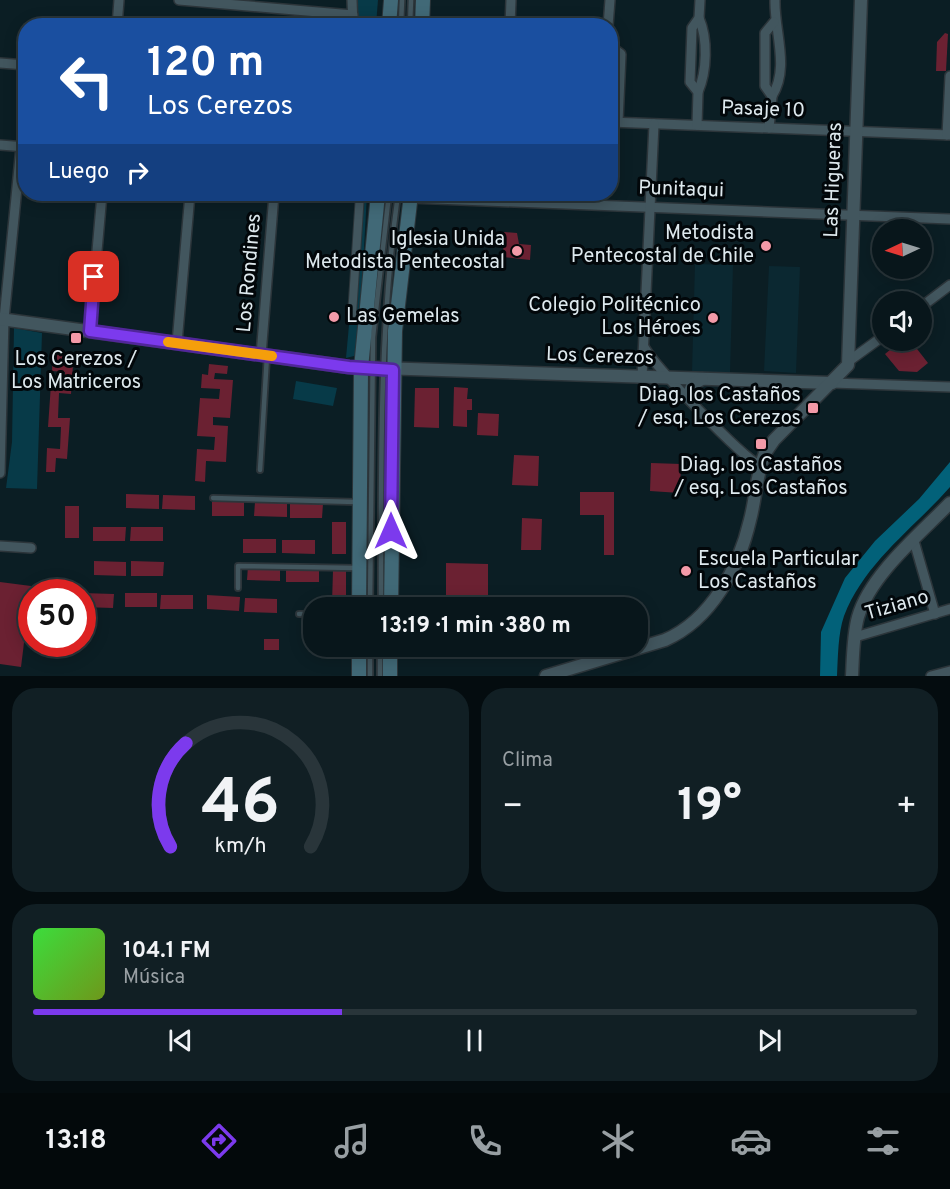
<!DOCTYPE html>
<html lang="es">
<meta charset="utf-8">
<style>
:root{--surface:#08161b;--page:#111f24;--text:#f1f3f6;--muted:#989fa3;--line:#29353a;--accent:#7c3aed}
body{margin:0;font-family:Overpass,sans-serif;background:var(--page);color:var(--text);height:100vh;display:flex;flex-direction:column;font-size:22px;white-space:nowrap}
*{box-sizing:border-box;margin:0}
p{font-size:20px;color:var(--muted)}
.icon{flex:none;width:33px;height:33px;fill:none;stroke:currentColor;stroke-width:2;stroke-linecap:round;stroke-linejoin:round}
.map{position:relative;height:676px;overflow:hidden}
.details{display:flex;flex-direction:column;gap:12px;padding:12px;background:#040c0f;flex:1}
.details>*{flex:none}
.top-card{position:absolute;left:18px;top:18px;width:600px;height:183px;border-radius:24px;box-shadow:0 3px 15px #0003,0 0 0 2px var(--line);background:#1a4fa0;color:#fff;overflow:hidden}
.needle{width:39px;rotate:266deg}
.buttons{position:absolute;left:872px;top:219px;display:grid;gap:12px}
.buttons a{display:grid;place-items:center;width:60px;height:60px;border-radius:50%;background:var(--surface);box-shadow:0 3px 15px #0003,0 0 0 2px var(--line);font-size:30px}
.speed{position:absolute;left:18px;top:579px;display:flex;gap:12px;font-size:30px;font-weight:700;text-align:center}
.speed>*{display:grid;place-content:center;width:78px;height:78px;border-radius:50%;background:var(--surface);box-shadow:0 3px 15px #0003,0 0 0 2px var(--line);line-height:1}
.speed .limit{border:9px solid #d22;background:#fff;color:#111}
.pin{position:absolute;display:grid;place-items:center;width:51px;height:51px;color:#fff;margin:-26px;border-radius:12px;box-shadow:0 3px 9px #0006}
.me{position:absolute;width:66px;margin:-33px;rotate:0deg;stroke-linejoin:round;filter:drop-shadow(0 0 4px #0008)}
.turn{display:flex;align-items:center;gap:21px;height:126px;padding:0 30px;font-size:27px}
.turn .icon{width:78px;height:78px;stroke-width:2.5}
.turn b{display:block;font-size:42px;line-height:51px}
.then{display:flex;align-items:center;height:57px;padding:0 30px;background:#0003;gap:12px;font-size:22px}
.big{font-size:45px;font-weight:700;line-height:1.1}
.details .tile{flex:1;display:flex;flex-direction:column;justify-content:center;gap:9px;min-width:0;padding:0 21px;border-radius:24px;background:var(--page)}
.details .dial{align-items:center;gap:0}
.dial svg{height:156px;overflow:visible;fill:none;stroke:var(--line);stroke-width:7;stroke-linecap:round;text-anchor:middle}
.dial text{fill:var(--text);stroke:none}
.song{display:flex;align-items:center;gap:18px}
.cover{width:72px;height:72px;border-radius:9px;background:linear-gradient(135deg,hsl(120 70% 55%),hsl(80 70% 35%))}
.played{height:6px;border-radius:3px;background:linear-gradient(90deg,var(--accent) 35%,var(--line) 35%)}
.keys{display:flex;justify-content:space-around;direction:ltr}
.heat{display:flex;justify-content:space-between;align-items:center;font-size:33px;direction:ltr}
.details .tiles{flex:1;display:grid;gap:12px;grid-template-columns:1fr 1fr}
.tile:last-child{grid-column:span 2}
.trip{position:absolute;left:303px;top:597px;width:345px;height:60px;border-radius:24px;background:var(--surface);box-shadow:0 3px 15px #0003,0 0 0 2px var(--line);font-weight:700;line-height:60px;text-align:center}
.dock{display:flex;height:96px;justify-content:space-around;align-items:center;background:#03090b;color:var(--muted)}
.dock .icon{width:42px;height:42px}
.dock .selected{color:var(--accent)}
.dock b{font-size:27px;color:var(--text)}
.map>svg:first-child{display:block}
</style>
<div class="map">
<svg width="950" height="676" viewBox="0 0 950 676">
<rect width="100%" height="100%" fill="#0b1e24"/>
<g fill="#0b2831">
<polygon points="695,264 733,265 730,373 692,372"/>
<polygon points="769,266 800,267 796,373 764,371"/>
</g>
<g fill="#073a48">
<polygon points="357,0 378,0 376,25 358,25"/>
<polygon points="361,194 367,194 358,355 346,358"/>
<polygon points="14,328 42,333 37,489 6,488 12,442"/>
<polygon points="296,381 337,388 333,406 293,399"/>
</g>
<path fill="#026179" d="M950 462V487C913 529 865 562 844 616 838 633 838 657 837 676H820L821 632 845 578 875 541 919 499Z"/>
<g fill="#6b2132">
<polygon points="945,33 948,34 946,71 936,71 937,42"/>
<polygon points="504,232 517,233 519,244 531,245 530,260 503,257"/>
<polygon points="902,340 910,340 928,363 917,372 899,371 885,354"/>
<polygon points="53,352 63,353 63,364 73,365 71,394 59,393 58,418 70,418 67,459 56,458 55,472 46,472 47,448 60,449 61,427 48,427 51,384 64,385 65,372 52,371"/>
<polygon points="209,364 228,366 227,374 215,373 214,379 233,380 230,418 213,417 213,425 228,426 226,462 206,461 205,482 195,481 197,449 214,450 215,437 197,436 200,398 219,399 220,389 201,388 202,374 208,375"/>
<polygon points="454,387 468,388 467,399 472,399 472,410 467,410 467,427 453,426"/>
<polygon points="415,388 439,388 439,428 414,427"/>
<polygon points="478,413 499,414 498,436 477,435"/>
<polygon points="514,455 539,456 538,486 512,485"/>
<polygon points="651,463 681,464 680,493 650,491"/>
<polygon points="580,492 614,492 614,555 604,555 604,515 580,515"/>
<polygon points="126,494 159,495 159,509 126,508"/>
<polygon points="163,495 195,496 195,510 162,509"/>
<rect x="212" y="502" width="32" height="14"/>
<polygon points="255,502 287,503 287,517 254,516"/>
<polygon points="290,504 323,504 322,518 290,518"/>
<rect x="65" y="506" width="14" height="32"/>
<polygon points="522,518 542,519 541,550 521,550"/>
<rect x="332" y="522" width="14" height="32"/>
<polygon points="93,527 126,527 125,541 93,541"/>
<polygon points="131,527 163,527 163,541 130,541"/>
<rect x="243" y="539" width="33" height="14"/>
<polygon points="282,540 315,540 315,554 282,553"/>
<polygon points="94,561 126,562 126,576 94,575"/>
<polygon points="131,561 164,562 163,576 131,576"/>
<polygon points="446,563 488,564 488,608 446,608"/>
<polygon points="248,566 280,567 280,581 247,580"/>
<polygon points="286,567 319,568 319,582 286,582"/>
<polygon points="333,570 346,570 346,603 332,602"/>
<polygon points="0,582 31,586 21,667 0,664"/>
<polygon points="82,593 114,594 113,608 82,607"/>
<rect x="125" y="593" width="32" height="14"/>
<polygon points="161,595 193,595 193,609 160,609"/>
<polygon points="207,595 240,597 239,611 207,609"/>
<polygon points="245,598 277,599 277,613 244,612"/>
<rect x="304" y="628" width="10" height="14"/>
<rect x="264" y="639" width="15" height="11"/>
<polygon points="445,646 487,646 487,653 445,652"/>
</g>
<g fill="none" stroke-linecap="round" stroke-linejoin="round">
<g stroke="#2c353a" stroke-width="8">
<g id="service">
<polyline points="401,26 402,0"/>
<polyline points="410,26 411,0"/>
<polyline points="260,470 267,356"/>
<polyline points="213,498 357,502"/>
<polyline points="238,588 238,566 357,568"/>
<polyline points="370,608 373,337 389,194"/>
<path d="M381 608C381 469 379 331 398 194"/>
<polyline points="299,614 314,614"/>
<polyline points="370,676 370,646"/>
<polyline points="380,676 380,646"/>
</g>
</g>
<g stroke="#2c353a" stroke-width="10">
<polyline id="pedestrian" points="352,315 360,194"/>
</g>
<g stroke="#2c353a" stroke-width="12">
<g id="minor">
<polyline points="179,0 353,15"/>
<polyline points="352,0 353,26"/>
<polyline points="117,26 119,0"/>
<polyline points="510,26 511,0"/>
<polyline points="608,26 610,0"/>
<polyline points="610,50 617,51 621,54 618,122"/>
<polyline points="0,63 26,65"/>
<path d="M698 92C707 71 708 39 699 18"/>
<path d="M772 96C790 68 774 31 775 0"/>
<polyline points="610,122 950,135"/>
<polyline points="697,125 698,92 690,82 692,28 699,18 700,0"/>
<polyline points="769,128 772,96 765,86 765,33 774,22"/>
<polyline points="947,135 950,76"/>
<polyline points="0,145 26,147"/>
<polyline points="410,198 950,219"/>
<polyline points="921,307 950,285"/>
<polyline points="90,331 102,194"/>
<polyline points="177,343 190,194"/>
<path d="M644 347C656 368 740 455 760 466"/>
<polyline points="261,355 274,194"/>
<polyline points="849,361 882,337"/>
<polyline points="642,377 654,124"/>
<polyline points="832,383 950,387"/>
<polyline points="0,473 4,319 21,147"/>
<polyline points="914,541 935,614"/>
<polyline points="0,546 31,548"/>
<polyline points="855,637 950,609"/>
<polyline points="931,676 950,671"/>
</g>
</g>
<g stroke="#2c353a" stroke-width="15">
<g id="tertiary">
<polyline points="0,319 349,367 832,383"/>
<polyline points="691,399 689,394 693,384 702,379"/>
<path d="M546 676 665 640C711 620 739 568 750 520 756 498 756 475 765 453L774 440 848 365 861 0"/>
<path d="M852 676C853 657 853 635 858 617 870 575 920 534 950 503"/>
</g>
</g>
<g stroke="#2c353a" stroke-width="16">
<g id="secondary">
<polyline points="389,26 391,0"/>
<polyline points="422,26 423,0"/>
<polyline points="359,608 361,368 378,194"/>
<polyline points="391,608 395,331 411,194"/>
<polyline points="359,676 359,646"/>
<polyline points="390,676 390,646"/>
</g>
</g>
<use href="#service" stroke="#42565e" stroke-width="4.5"/>
<use href="#pedestrian" stroke="#42565e" stroke-width="8"/>
<use href="#minor" stroke="#42565e" stroke-width="9"/>
<use href="#tertiary" stroke="#42565e" stroke-width="12"/>
<use href="#secondary" stroke="#416977" stroke-width="14"/>
</g>
<g fill="none" stroke-linecap="round" stroke-linejoin="round">
<g stroke="#51269a" stroke-width="15">
<polyline id="route" points="94,277 90,331 349,367 393,370 391,531"/>
</g>
<use href="#route" stroke="#7c3aed" stroke-width="10"/>
<polyline stroke="#f59e0b" stroke-width="10" points="168,342 272,356"/>
</g>
<g fill="#f39aa8" stroke="#02070a" stroke-width="2">
<circle cx="766" cy="246" r="6"/>
<circle cx="517" cy="251" r="6"/>
<circle cx="334" cy="317" r="6"/>
<circle cx="713" cy="318" r="6"/>
<rect x="70" y="332" width="12" height="12" rx="3"/>
<rect x="807" y="402" width="12" height="12" rx="3"/>
<rect x="755" y="438" width="12" height="12" rx="3"/>
<circle cx="686" cy="571" r="6"/>
</g>
<g text-anchor="middle" dominant-baseline="central" stroke-width="6" stroke-linejoin="round" paint-order="stroke">
<g font-size="20" fill="#dee9ee" stroke="#02070a">
<text transform="translate(763 110) rotate(2)">Pasaje 10</text>
<text transform="translate(834 180) rotate(-88)">Las Higueras</text>
<text transform="translate(681 190) rotate(2)">Punitaqui</text>
<text transform="translate(250 273) rotate(-85)">Los Rondines</text>
<text transform="translate(600 357) rotate(2)">Los Cerezos</text>
<text transform="translate(897 606) rotate(-16)">Tiziano</text>
</g>
<g font-size="20" fill="#dee9ee" stroke="#02070a" text-anchor="end">
<text x="754" y="234">Metodista<tspan x="754" dy="23">Pentecostal de Chile</tspan></text>
<text x="505" y="240">Iglesia Unida<tspan x="505" dy="23">Metodista Pentecostal</tspan></text>
<text x="701" y="306">Colegio Politécnico<tspan x="701" dy="23">Los Héroes</tspan></text>
<text x="346" y="317" text-anchor="start">Las Gemelas</text>
<text x="76" y="360" text-anchor="middle">Los Cerezos /<tspan x="76" dy="23">Los Matriceros</tspan></text>
<text x="801" y="396">Diag. los Castaños<tspan x="801" dy="23">/ esq. Los Cerezos</tspan></text>
<text x="761" y="466" text-anchor="middle">Diag. los Castaños<tspan x="761" dy="23">/ esq. Los Castaños</tspan></text>
<text x="698" y="560" text-anchor="start">Escuela Particular<tspan x="698" dy="23">Los Castaños</tspan></text>
</g>
</g>
</svg>
<div class="buttons">
<a><svg class="needle" viewBox="-14 -14 28 28"><path d="M0-13l5 13h-10z" fill="#e53935"/><path d="M0 13l5-13h-10z" fill="#989fa3"/></svg></a>
<a><svg class="icon" aria-label="sound" viewBox="0 0 24 24"><path d="M4 9h4l5-4v14l-5-4H4zM17 9q2 3 0 6"/></svg></a>
</div>
<div class="speed"><div class="limit">50</div></div>
<div class="pin" style="left:94px;top:277px;background:#d93025"><svg class="icon" aria-label="arrive" viewBox="0 0 24 24"><path d="M6 21V4h12l-3 4 3 4H6"/></svg></div>
<svg class="me" style="left:391px;top:531px" viewBox="-20 -20 40 40"><path d="M0-17L14 15 0 8-14 15z" fill="#7c3aed" stroke="#fff" stroke-width="4"/></svg>
<div class="trip">13:19 · 1 min · 380 m</div>
<div class="top-card">
<div class="turn"><svg class="icon" aria-label="left" viewBox="0 0 24 24"><path d="M17 20v-9H6M10 6l-5 5 5 5"/></svg><div><b>120 m</b>Los Cerezos</div></div>
<div class="then">Luego<svg class="icon" aria-label="right" viewBox="0 0 24 24"><path d="M7 20v-9h11M14 6l5 5-5 5"/></svg></div>
</div>
</div>
<section class="details">
<div class="tiles">
<div class="tile dial"><svg viewBox="0 0 100 80">
<path d="M14 69A42 42 0 1 1 86 69"/>
<path d="M14 69A42 42 0 0 1 22 16" stroke="#7c3aed"/>
<text x="50" y="56" font-size="32" font-weight="700">46</text>
<text x="50" y="72" font-size="11">km/h</text>
</svg></div>
<div class="tile"><p>Clima</p>
<div class="heat"><a>−</a><b class="big">19°</b><a>+</a></div>
</div>
<div class="tile">
<div class="song"><i class="cover"></i><div><b>104.1 FM</b><p>Música</p></div></div>
<div class="played"></div>
<div class="keys"><svg class="icon" aria-label="previous" viewBox="0 0 24 24"><path d="M18 5L8 12l10 7zM5 5v14"/></svg><svg class="icon" aria-label="pause" viewBox="0 0 24 24"><path d="M8 5v14M16 5v14"/></svg><svg class="icon" aria-label="next" viewBox="0 0 24 24"><path d="M6 5l10 7-10 7zM19 5v14"/></svg></div>
</div>
</div>
</section>
<nav class="dock">
<b>13:18</b>
<svg class="icon selected" aria-label="directions" viewBox="0 0 24 24"><path d="M12 3l9 9-9 9-9-9zM9 14v-3h6M13 9l2 2-2 2"/></svg>
<svg class="icon" aria-label="music" viewBox="0 0 24 24"><path d="M9 18V5l10-2v13"/><circle cx="6" cy="18" r="3"/><circle cx="16" cy="16" r="3"/></svg>
<svg class="icon" aria-label="phone" viewBox="0 0 24 24"><path d="M5 4h4l2 5-3 2q2 4 5 5l2-3 5 2v4C11 20 4 13 5 4z"/></svg>
<svg class="icon" aria-label="climate" viewBox="0 0 24 24"><path d="M12 3v18M4 7l16 10M4 17L20 7"/></svg>
<svg class="icon" aria-label="car" viewBox="0 0 24 24"><path d="M5 17H2v-5l4-1 3-4h7l3 4 3 1v5h-3M9 17h6M6 11h13"/><circle cx="7" cy="17" r="2"/><circle cx="17" cy="17" r="2"/></svg>
<svg class="icon" aria-label="filters" viewBox="0 0 24 24"><path d="M4 7h16M4 17h16"/><circle cx="9" cy="7" r="2"/><circle cx="15" cy="17" r="2"/></svg>
</nav>
